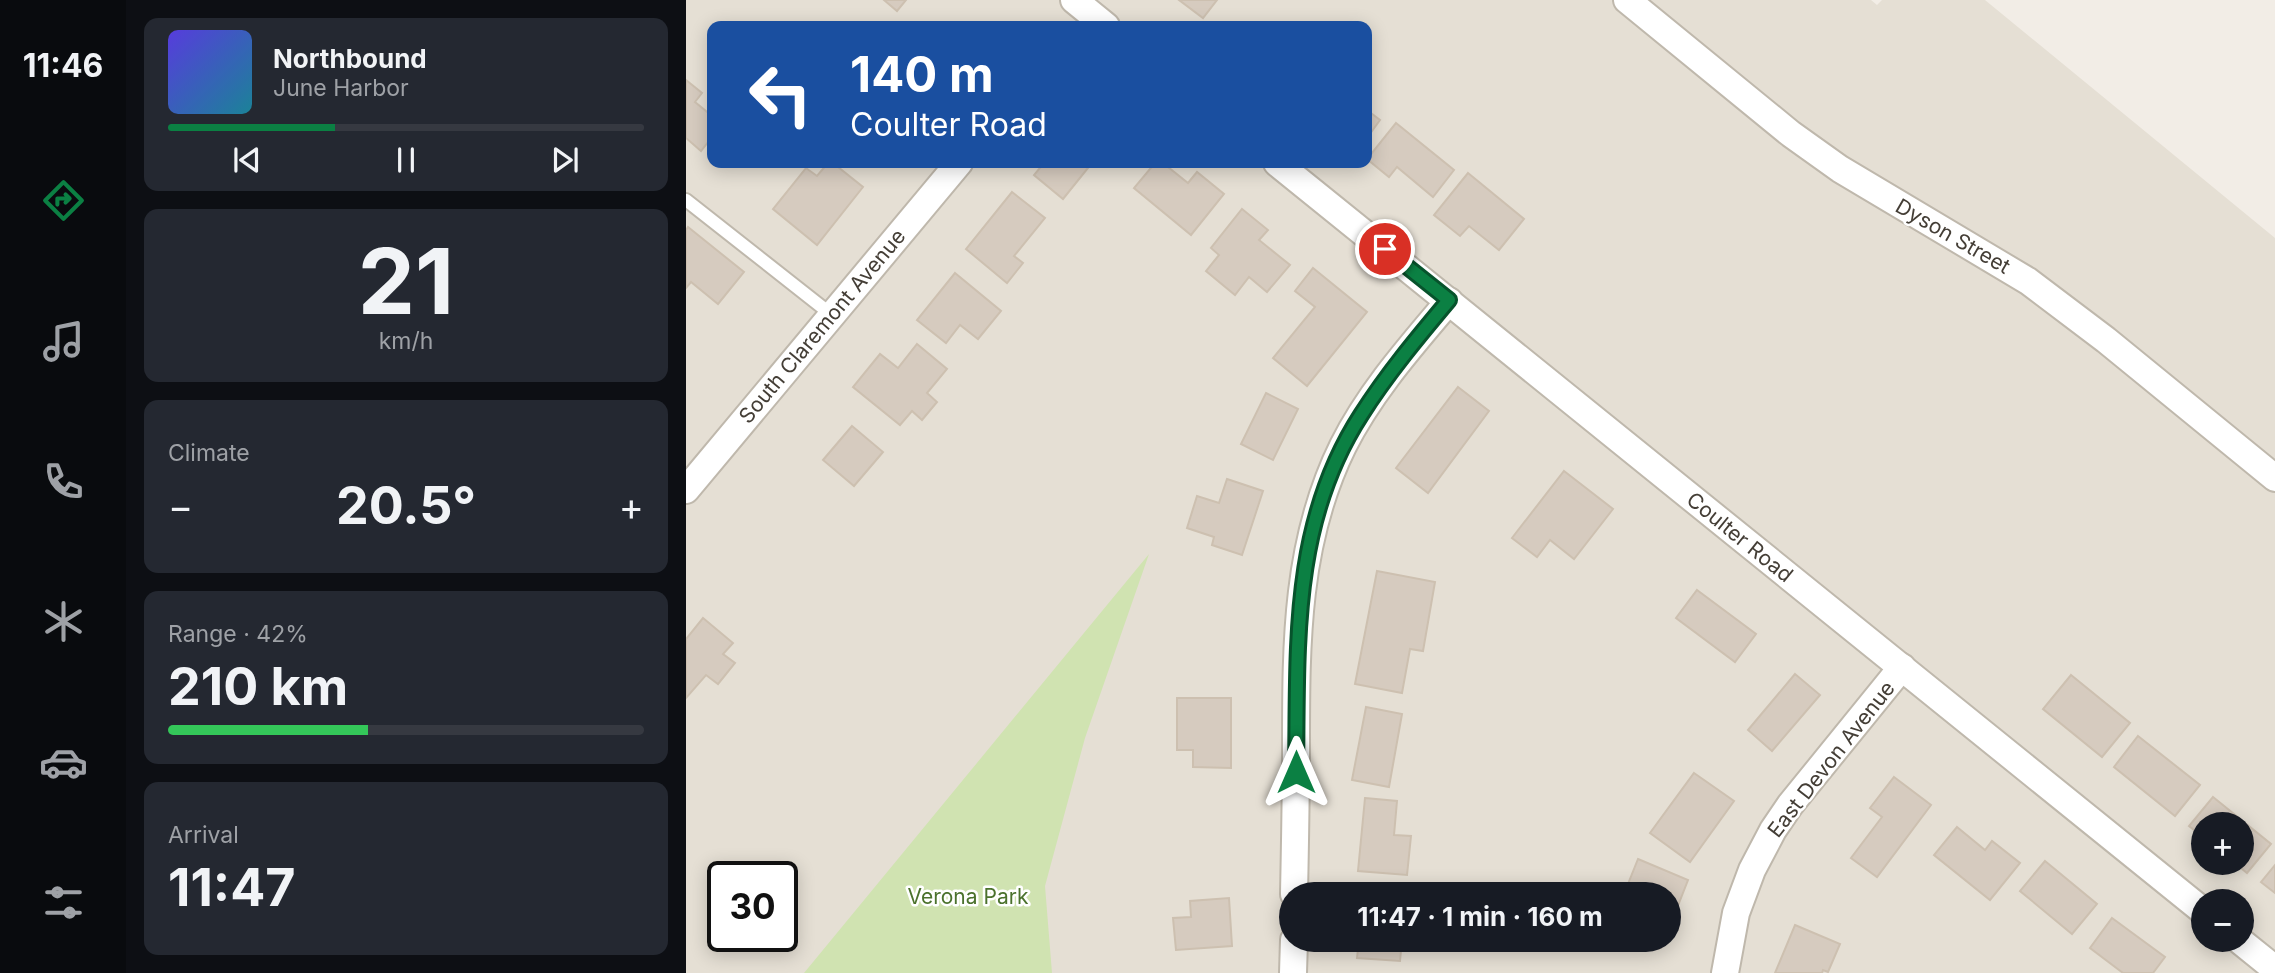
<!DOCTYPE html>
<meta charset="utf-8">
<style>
:root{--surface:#171b24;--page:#242831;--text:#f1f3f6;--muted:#9ea1a6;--line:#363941;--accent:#0b8043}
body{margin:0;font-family:Inter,sans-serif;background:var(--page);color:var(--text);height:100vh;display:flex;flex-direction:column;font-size:26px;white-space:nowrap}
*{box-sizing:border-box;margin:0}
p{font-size:23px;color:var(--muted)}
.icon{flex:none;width:38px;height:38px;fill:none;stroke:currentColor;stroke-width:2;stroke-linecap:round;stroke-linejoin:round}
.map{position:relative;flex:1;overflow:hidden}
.panel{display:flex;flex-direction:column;gap:18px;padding:18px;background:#0d0f14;width:560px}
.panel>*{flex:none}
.top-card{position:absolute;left:21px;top:21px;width:665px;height:147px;border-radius:14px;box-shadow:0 4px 18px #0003;background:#1a4fa0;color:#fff;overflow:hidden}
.tools{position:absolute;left:1505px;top:812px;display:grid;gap:14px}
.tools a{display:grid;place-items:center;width:63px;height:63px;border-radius:50%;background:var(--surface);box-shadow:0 4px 18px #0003;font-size:35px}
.speed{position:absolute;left:21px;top:861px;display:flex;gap:14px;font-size:35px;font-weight:700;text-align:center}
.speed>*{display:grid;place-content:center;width:91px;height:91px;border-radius:50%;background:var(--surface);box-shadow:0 4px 18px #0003;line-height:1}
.speed .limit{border:4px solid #111;border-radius:10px;background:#fff;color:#111}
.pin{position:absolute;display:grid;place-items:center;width:60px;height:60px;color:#fff;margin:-30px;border:4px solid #fff;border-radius:50%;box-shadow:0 2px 7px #0007}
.me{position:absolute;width:77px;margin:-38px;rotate:0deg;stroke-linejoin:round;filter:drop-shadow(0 0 5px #0008)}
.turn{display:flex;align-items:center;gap:24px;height:147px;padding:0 28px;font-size:32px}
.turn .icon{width:91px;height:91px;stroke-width:2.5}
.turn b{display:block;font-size:49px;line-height:60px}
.big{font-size:52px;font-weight:700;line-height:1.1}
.panel .tile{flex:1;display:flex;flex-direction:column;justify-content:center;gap:10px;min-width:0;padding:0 24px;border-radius:14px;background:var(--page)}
.panel .dial{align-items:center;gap:0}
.dial b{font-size:91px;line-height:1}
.song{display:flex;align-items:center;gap:21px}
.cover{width:84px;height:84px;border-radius:10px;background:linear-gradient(135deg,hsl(250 70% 55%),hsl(190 70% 35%))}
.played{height:7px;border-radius:4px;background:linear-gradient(90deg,var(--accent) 35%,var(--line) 35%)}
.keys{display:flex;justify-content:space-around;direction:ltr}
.heat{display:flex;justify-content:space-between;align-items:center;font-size:38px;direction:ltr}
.charge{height:10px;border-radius:5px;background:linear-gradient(90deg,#34c759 42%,var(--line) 0)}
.trip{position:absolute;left:593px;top:882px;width:402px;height:70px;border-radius:35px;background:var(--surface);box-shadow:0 4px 18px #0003;font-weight:700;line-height:70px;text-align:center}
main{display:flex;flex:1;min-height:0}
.tabs{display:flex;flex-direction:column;width:126px;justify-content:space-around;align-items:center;background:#090b0e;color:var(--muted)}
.tabs .icon{width:49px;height:49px}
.tabs .on{color:var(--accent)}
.tabs b{font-size:32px;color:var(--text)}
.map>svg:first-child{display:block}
</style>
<main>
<nav class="tabs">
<b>11:46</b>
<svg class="icon on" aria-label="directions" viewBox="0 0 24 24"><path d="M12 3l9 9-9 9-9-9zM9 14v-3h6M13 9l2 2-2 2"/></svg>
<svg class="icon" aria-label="music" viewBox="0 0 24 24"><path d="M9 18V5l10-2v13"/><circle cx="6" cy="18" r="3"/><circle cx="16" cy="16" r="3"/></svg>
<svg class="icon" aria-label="phone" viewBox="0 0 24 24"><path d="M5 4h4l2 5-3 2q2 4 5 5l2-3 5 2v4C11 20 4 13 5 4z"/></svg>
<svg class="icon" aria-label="climate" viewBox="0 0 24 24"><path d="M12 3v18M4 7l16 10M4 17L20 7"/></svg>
<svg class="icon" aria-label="car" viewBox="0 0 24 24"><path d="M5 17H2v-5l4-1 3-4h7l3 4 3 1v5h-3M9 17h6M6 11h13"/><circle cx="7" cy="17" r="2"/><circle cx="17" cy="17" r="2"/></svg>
<svg class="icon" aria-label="filters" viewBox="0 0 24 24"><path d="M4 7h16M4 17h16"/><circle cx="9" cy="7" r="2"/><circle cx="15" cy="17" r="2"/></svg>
</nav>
<section class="panel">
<div class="tile">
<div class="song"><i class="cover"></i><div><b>Northbound</b><p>June Harbor</p></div></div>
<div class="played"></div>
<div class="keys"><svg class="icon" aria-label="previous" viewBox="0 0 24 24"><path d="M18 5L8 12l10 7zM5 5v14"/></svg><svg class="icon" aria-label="pause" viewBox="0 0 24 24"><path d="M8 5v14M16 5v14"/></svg><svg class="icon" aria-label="next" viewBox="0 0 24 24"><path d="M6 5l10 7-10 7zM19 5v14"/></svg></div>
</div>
<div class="tile dial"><b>21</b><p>km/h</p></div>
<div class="tile"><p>Climate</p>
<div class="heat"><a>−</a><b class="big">20.5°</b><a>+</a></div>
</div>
<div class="tile"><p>Range · 42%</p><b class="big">210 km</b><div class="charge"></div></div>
<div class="tile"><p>Arrival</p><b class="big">11:47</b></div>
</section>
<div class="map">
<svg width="1589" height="973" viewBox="0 0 1589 973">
<rect width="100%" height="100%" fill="#f2ede6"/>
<path fill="#e5dfd4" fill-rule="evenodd" d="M0 0H1185L1191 5 1196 0H1299L1589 238V973H0ZM26 26H681V163H26ZM1517 824H1556V863H1517ZM37 877H96V936H37ZM606 894H984V940H606ZM1517 901H1556V940H1517Z"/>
<polygon fill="#d0e3b1" points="463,554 399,738 359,886 366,973 118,973"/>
<g fill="#d6cbbf" stroke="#cdc0b0" stroke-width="2">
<polygon points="198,0 220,0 211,11"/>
<polygon points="493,0 531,0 517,18"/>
<polygon points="0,80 16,93 9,102 26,116 26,137 15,151 0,138"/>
<polygon points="681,110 694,120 681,138"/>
<polygon points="710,123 768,170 747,197 711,167 703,177 681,159"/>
<polygon points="142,163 147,163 177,187 131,245 87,209 120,168 131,176"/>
<polygon points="358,163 406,163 377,199 348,175"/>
<polygon points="469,163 477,163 502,183 511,172 538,194 505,235 448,188"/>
<polygon points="782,173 838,219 813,250 783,226 774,236 748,215"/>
<polygon points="326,192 359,218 328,256 337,263 321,283 280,249"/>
<polygon points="556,209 582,230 573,240 604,265 581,292 563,277 549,295 520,271 533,255 525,248"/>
<polygon points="2,227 58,272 32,304 5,282 0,288 0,230"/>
<polygon points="627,268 681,312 621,386 587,358 629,307 609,291"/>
<polygon points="269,273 315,311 292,339 274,325 260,343 231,320"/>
<polygon points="231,344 261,369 241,393 251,402 236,420 226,411 214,425 167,387 194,354 212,368"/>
<polygon points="772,387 803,411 742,493 710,468"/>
<polygon points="580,393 612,409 587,460 555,444"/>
<polygon points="166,426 197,452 168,486 137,460"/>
<polygon points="878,471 927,509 888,559 864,540 851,557 826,538"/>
<polygon points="541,479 577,491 556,555 526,545 528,537 501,528 511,496 533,503"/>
<polygon points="691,571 749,582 737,651 724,649 716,693 669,684"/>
<polygon points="1011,590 1070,634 1049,662 990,618"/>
<polygon points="17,618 47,643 37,654 49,663 32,684 20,675 0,698 0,639"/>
<polygon points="1109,674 1134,695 1086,751 1062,730"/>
<polygon points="1385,675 1444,723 1416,757 1357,709"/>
<polygon points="491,698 545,698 545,768 507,767 507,750 491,750"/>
<polygon points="680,707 716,714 703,787 666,780"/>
<polygon points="1452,736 1514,785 1489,816 1428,767"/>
<polygon points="1008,773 1048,801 1004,862 964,833"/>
<polygon points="1208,777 1245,805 1191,877 1165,858 1196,817 1184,808"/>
<polygon points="1527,797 1585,844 1561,873 1549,863 1556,863 1556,824 1517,824 1517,837 1503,826"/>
<polygon points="679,798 711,801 708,835 725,836 721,875 672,871"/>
<polygon points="1271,827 1299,850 1306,841 1334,863 1304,900 1248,855"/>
<polygon points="952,859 1002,880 984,926 984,894 938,894"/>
<polygon points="1359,861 1411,904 1386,934 1334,891"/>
<polygon points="1589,865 1589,893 1575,882"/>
<polygon points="677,884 734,888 733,894 676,894"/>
<polygon points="543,898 546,946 490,950 487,918 505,917 504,901"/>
<polygon points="1426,918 1479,957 1467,973 1437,973 1404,948"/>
<polygon points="1109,925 1154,944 1142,972 1137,970 1136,973 1089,973"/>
<polygon points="673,940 716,940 714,961 671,958"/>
<polygon points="955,940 978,940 975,948"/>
</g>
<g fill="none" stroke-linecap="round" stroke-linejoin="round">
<g stroke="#bfb8ac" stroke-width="16">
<polyline id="lane" points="0,200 146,315"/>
</g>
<g stroke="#bfb8ac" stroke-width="30">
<g id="street">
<polyline points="388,0 420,26"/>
<polyline points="941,0 1105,134 1154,169 1342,281 1420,340 1589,478"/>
<polyline points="591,163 1517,911"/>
<polyline points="0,490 273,163"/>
<path d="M608 894C609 845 610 795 610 746 610 642 610 541 657 446 684 392 725 346 763 301"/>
<polyline points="1553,940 1589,969"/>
<polyline points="607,973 608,940"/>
<polyline points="1039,973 1050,913 1066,870 1087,830 1104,805 1216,667"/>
</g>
</g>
<use href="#lane" stroke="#fff" stroke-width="12"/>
<use href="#street" stroke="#fff" stroke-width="26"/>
</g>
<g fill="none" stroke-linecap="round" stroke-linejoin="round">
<g stroke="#07532c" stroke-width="18">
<path id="route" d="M610 772C612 647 604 525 675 415 701 374 732 337 763 300L699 249"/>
</g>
<use href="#route" stroke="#0b8043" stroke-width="12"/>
</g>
<g text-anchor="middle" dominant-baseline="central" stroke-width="5" stroke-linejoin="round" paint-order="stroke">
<g font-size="21" fill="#443e36" stroke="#fff">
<text transform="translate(1267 236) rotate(30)">Dyson Street</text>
<text transform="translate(136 326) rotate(-50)">South Claremont Avenue</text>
<text transform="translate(1054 537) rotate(39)">Coulter Road</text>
<text transform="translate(1145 759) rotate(-52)">East Devon Avenue</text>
</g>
<g font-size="21" fill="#4b722d" stroke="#fff">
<text x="282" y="896">Verona Park</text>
</g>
</g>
</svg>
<div class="tools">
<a>+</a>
<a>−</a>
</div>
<div class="speed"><div class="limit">30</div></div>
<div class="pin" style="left:699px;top:249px;background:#d93025"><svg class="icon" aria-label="arrive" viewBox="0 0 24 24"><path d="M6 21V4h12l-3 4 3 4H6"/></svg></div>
<svg class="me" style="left:610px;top:772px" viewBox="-20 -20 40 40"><path d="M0-17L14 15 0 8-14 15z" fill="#0b8043" stroke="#fff" stroke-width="4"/></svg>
<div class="trip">11:47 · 1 min · 160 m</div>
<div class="top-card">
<div class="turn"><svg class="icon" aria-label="left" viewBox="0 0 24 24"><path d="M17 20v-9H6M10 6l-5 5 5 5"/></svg><div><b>140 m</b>Coulter Road</div></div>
</div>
</div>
</main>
